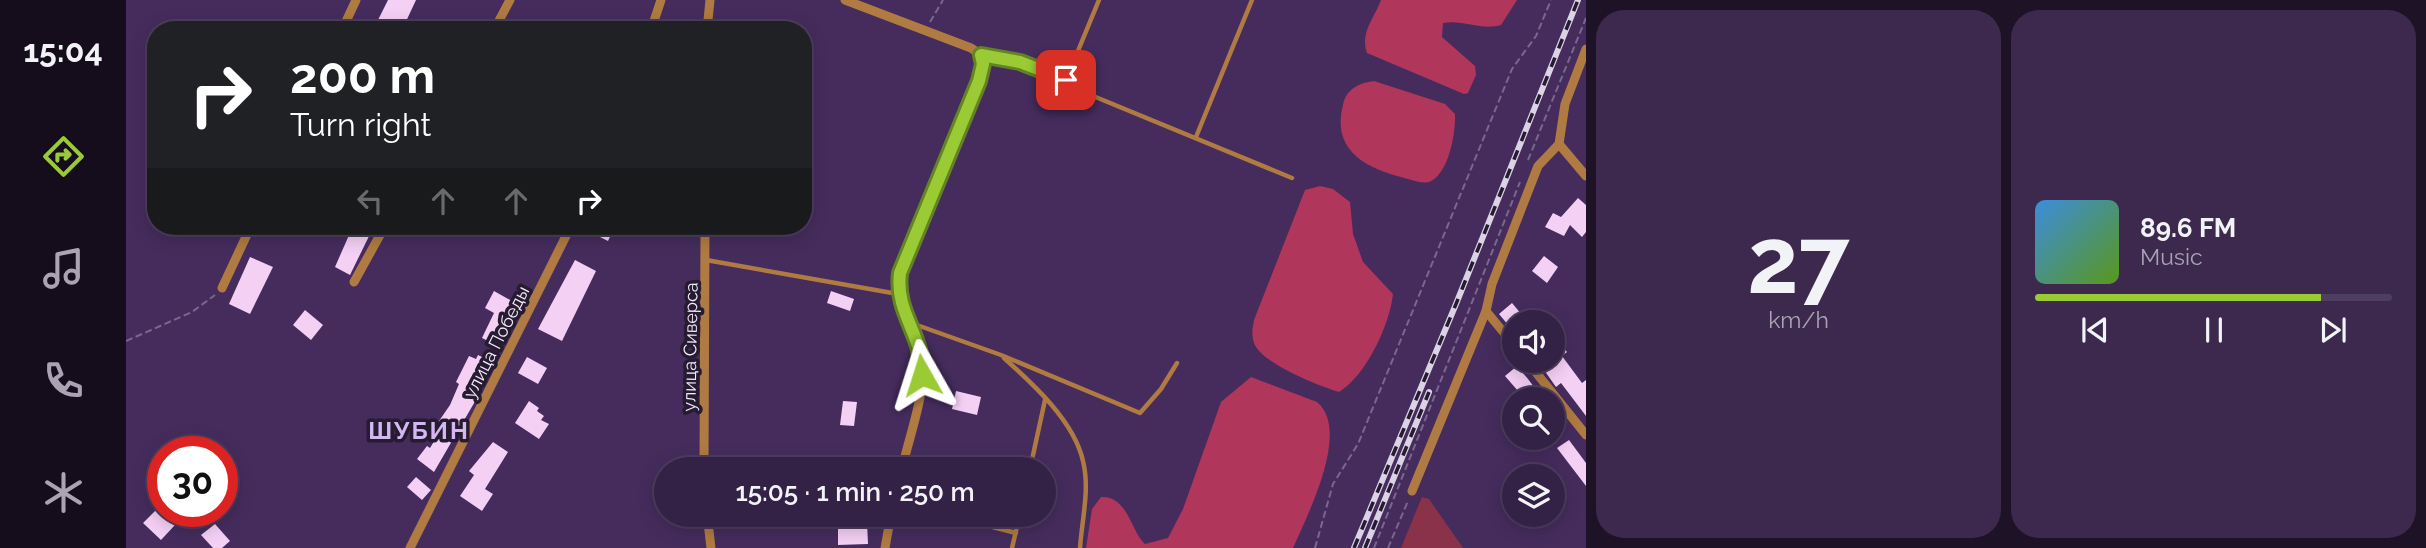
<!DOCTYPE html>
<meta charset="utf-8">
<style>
:root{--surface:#342146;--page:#3c294d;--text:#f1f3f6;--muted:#a9a3b3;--line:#4e3e5f;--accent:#9acb34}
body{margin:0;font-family:Raleway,sans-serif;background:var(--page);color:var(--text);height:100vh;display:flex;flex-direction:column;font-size:26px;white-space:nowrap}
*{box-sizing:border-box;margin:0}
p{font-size:23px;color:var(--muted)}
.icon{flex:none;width:38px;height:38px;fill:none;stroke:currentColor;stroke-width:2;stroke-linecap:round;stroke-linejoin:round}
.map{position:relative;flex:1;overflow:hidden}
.side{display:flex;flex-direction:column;gap:10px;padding:10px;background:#1d1226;width:840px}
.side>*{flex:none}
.hud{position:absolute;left:21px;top:21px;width:665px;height:214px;border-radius:28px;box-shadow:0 4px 18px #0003,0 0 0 2px var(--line);background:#202124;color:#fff;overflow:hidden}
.buttons{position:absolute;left:1376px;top:310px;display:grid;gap:14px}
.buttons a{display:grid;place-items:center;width:63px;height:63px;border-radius:50%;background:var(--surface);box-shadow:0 4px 18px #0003,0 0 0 2px var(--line);font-size:35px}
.speed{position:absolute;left:21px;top:436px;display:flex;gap:14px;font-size:35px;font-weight:700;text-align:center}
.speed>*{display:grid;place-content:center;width:91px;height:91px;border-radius:50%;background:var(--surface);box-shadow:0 4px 18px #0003,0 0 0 2px var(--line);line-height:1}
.speed .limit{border:10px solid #d22;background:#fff;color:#111}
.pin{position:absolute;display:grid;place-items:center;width:60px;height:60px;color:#fff;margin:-30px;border-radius:14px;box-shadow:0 4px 10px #0006}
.me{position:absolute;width:77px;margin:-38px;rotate:354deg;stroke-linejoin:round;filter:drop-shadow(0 0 5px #0008)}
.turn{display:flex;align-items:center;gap:24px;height:147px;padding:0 28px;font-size:32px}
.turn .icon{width:91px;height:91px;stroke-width:2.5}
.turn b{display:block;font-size:49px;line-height:60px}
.lanes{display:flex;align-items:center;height:66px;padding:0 28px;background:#0003;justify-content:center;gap:35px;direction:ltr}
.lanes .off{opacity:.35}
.side .widget{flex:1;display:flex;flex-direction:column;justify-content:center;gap:10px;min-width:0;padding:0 24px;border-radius:28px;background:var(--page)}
.side .dial{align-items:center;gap:0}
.dial b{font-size:91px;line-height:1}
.song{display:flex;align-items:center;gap:21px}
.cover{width:84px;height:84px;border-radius:10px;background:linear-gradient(135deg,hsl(210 70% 55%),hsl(90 70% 35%))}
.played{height:7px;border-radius:4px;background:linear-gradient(90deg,var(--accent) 80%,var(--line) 80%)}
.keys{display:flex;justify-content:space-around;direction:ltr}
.side .tiles{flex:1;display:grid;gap:10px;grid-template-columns:repeat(2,1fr)}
.trip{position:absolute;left:528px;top:457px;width:402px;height:70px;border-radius:35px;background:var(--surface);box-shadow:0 4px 18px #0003,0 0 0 2px var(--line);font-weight:600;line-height:70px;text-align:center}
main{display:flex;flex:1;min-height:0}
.menu{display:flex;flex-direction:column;width:126px;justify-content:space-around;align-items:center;background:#150d1c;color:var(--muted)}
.menu .icon{width:49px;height:49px}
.menu .current{color:var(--accent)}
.menu b{font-size:32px;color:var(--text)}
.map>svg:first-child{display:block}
</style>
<main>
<nav class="menu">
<b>15:04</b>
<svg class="icon current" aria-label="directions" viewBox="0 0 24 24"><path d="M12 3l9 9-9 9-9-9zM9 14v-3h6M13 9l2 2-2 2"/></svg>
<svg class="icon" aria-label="music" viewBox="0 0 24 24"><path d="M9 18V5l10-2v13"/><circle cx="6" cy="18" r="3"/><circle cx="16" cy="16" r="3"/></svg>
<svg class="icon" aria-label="phone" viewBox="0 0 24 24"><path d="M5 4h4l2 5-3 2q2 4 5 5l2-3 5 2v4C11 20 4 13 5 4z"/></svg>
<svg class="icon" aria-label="climate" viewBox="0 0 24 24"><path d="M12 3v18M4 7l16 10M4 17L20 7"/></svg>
</nav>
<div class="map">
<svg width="1460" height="548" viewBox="0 0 1460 548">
<rect width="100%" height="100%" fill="#452c5d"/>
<polygon fill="#8b324b" points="1296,497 1303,499 1337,548 1275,548"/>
<g fill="#b1365b">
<path d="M1255 0H1391L1375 25C1355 31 1337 19 1317 23L1316 37 1349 66 1350 75 1342 93 1338 94 1241 53C1234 32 1248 19 1255 0Z"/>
<path d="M1248 81 1319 104 1329 114C1330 131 1323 175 1303 182 1294 184 1280 178 1271 176 1235 166 1206 147 1217 105 1220 89 1233 83 1248 81Z"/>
<path d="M1194 186 1207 189 1224 202 1227 234 1237 262 1267 294C1264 324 1240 376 1213 392 1193 386 1141 365 1130 347 1125 339 1126 330 1128 320L1179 190Z"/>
<path d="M1125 377 1191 402C1225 430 1182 514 1167 548H960L966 509 975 497C1002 495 1006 534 1019 544L1042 538 1057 509 1095 402Z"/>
</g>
<g fill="#f5d0f5">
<polygon points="262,0 290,0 276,30 247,30"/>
<polygon points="1452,198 1460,205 1460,232 1456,237 1444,225 1438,236 1419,227 1427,213 1435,217"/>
<polygon points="227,226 246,230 224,275 209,267"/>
<polygon points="452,226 489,226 482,241"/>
<polygon points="1418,256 1432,267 1421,283 1406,271"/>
<polygon points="124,257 147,267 124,314 103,304"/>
<polygon points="449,260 470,271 436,341 412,329"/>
<polygon points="368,291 395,306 372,346 356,338 368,313 359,308"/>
<polygon points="705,291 728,299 724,311 701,303"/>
<polygon points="1386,303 1402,322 1388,322 1388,332 1373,314"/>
<polygon points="179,310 197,325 185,340 167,325"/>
<polygon points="1426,332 1441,352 1436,356 1456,383 1460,380 1460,416 1435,383 1430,387 1411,360 1426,360"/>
<polygon points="352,355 362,360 341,393 351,398 308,472 291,459 301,446 304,448 318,425 313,421 324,405 333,384 330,382 343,356 350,359"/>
<polygon points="401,357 421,368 412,384 392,373"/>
<polygon points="1391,366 1402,379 1417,399 1399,399 1379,376"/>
<polygon points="830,391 855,397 851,415 826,409"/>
<polygon points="403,401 413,408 411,411 418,416 415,420 423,424 413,439 389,423"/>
<polygon points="717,401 731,402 728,426 714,425"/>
<polygon points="1443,440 1460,463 1460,486 1431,448"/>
<polygon points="367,442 382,452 359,489 367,494 356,511 334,496 348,475 343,471"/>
<polygon points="290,477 305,490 296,500 281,487"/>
<polygon points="30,510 32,512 62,511 35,540 17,523"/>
<polygon points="712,522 741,522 742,544 712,545"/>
<polygon points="89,524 104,541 96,548 87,548 75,535"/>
</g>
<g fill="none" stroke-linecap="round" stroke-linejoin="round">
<g stroke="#7a678d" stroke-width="2" stroke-dasharray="7 3.5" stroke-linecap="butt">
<polyline points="804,22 817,0"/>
<polyline points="1402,160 1460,18"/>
<polyline points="0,341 66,312 89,295"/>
<polyline points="1189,548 1207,484 1232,444 1386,69 1410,36 1425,0"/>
<polyline points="1248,548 1394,182"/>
<polyline points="1262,548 1282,501"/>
</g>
<g stroke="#b07b42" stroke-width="4.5">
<path d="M855 55C891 59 925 72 955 91L1166 178"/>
<polyline points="940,80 973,0"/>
<polyline points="1070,137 1126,0"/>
<polyline points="580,260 772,294"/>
<polyline points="788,324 875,355 1014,413 1035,389 1051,363"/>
<path d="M878 358C907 384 948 421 957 461 964 489 956 519 954 548"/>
<polyline points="904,469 919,400"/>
<polyline points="816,514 890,533"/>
<polyline points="886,548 894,514"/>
</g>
<g stroke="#b07b42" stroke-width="9">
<path d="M719 0 845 48C859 56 857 67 853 81L773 273C769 313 794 323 797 356 800 393 784 433 776 469"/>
<polyline points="216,30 230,0"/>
<polyline points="368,30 384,0"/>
<polyline points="525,30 535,0"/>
<polyline points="581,30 584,0"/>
<polyline points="1433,144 1460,176"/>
<polyline points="228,282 259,226"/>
<polyline points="96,288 125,226"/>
<polyline points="1360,311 1388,345"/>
<polyline points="1400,360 1460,435"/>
<polyline points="578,469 579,226"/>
<polyline points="1286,491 1360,311 1366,284 1412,166 1433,144 1439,104 1460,49"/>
<polyline points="581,514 585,548"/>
<polyline points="284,548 445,226"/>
<polyline points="759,548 765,514"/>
</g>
<g stroke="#dbd3e5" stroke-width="6">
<g id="rail">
<polyline points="1228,548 1330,304 1452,0"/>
<polyline points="1239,548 1303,392"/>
</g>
</g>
<use href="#rail" stroke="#261b31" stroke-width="3.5" stroke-dasharray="10" stroke-linecap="butt"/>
</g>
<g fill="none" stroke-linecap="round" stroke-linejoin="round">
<g stroke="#648422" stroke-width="18">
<path id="route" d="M796 375C797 333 769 314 774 273L853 81 857 64 855 55 894 62 940 80"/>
</g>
<use href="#route" stroke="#9acb34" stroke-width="12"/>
</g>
<g text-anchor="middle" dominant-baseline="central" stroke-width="7" stroke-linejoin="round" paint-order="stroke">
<g font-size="18" fill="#f4eefb" stroke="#261b31">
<text transform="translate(370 342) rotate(-63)">улица Победы</text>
<text transform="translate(564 347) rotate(-89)">улица Сиверса</text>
</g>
<g font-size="24" font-weight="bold" letter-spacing="2" fill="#d3b7f1" stroke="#261b31">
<text x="293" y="430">ШУБИН</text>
</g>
</g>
</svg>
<div class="buttons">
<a><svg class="icon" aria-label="sound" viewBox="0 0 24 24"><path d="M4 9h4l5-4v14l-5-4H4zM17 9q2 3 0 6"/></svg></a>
<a><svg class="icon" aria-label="search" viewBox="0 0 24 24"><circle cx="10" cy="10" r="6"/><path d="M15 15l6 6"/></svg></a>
<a><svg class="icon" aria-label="layers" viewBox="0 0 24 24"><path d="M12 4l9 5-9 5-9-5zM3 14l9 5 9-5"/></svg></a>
</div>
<div class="speed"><div class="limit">30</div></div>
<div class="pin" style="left:940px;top:80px;background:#d93025"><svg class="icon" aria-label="arrive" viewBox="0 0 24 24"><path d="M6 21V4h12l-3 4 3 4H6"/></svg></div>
<svg class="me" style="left:796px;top:375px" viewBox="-20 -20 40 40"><path d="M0-17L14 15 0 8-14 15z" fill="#9acb34" stroke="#fff" stroke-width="4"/></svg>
<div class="trip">15:05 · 1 min · 250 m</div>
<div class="hud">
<div class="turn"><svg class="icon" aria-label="right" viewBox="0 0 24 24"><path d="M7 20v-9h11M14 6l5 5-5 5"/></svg><div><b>200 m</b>Turn right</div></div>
<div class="lanes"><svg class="icon off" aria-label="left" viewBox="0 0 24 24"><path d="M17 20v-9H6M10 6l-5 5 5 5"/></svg><svg class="icon off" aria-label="ahead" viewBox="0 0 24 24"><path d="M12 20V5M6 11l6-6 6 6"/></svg><svg class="icon off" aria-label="ahead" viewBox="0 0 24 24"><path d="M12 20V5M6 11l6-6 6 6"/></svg><svg class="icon" aria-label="right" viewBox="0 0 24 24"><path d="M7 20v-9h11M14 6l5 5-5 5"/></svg></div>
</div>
</div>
<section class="side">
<div class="tiles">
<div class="widget dial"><b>27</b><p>km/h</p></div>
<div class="widget">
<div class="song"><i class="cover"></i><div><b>89.6 FM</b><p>Music</p></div></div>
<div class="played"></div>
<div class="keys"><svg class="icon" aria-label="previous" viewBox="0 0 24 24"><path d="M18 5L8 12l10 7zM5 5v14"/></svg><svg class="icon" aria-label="pause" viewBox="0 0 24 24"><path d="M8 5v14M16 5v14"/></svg><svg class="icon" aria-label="next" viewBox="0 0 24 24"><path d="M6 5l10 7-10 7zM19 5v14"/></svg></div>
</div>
</div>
</section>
</main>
